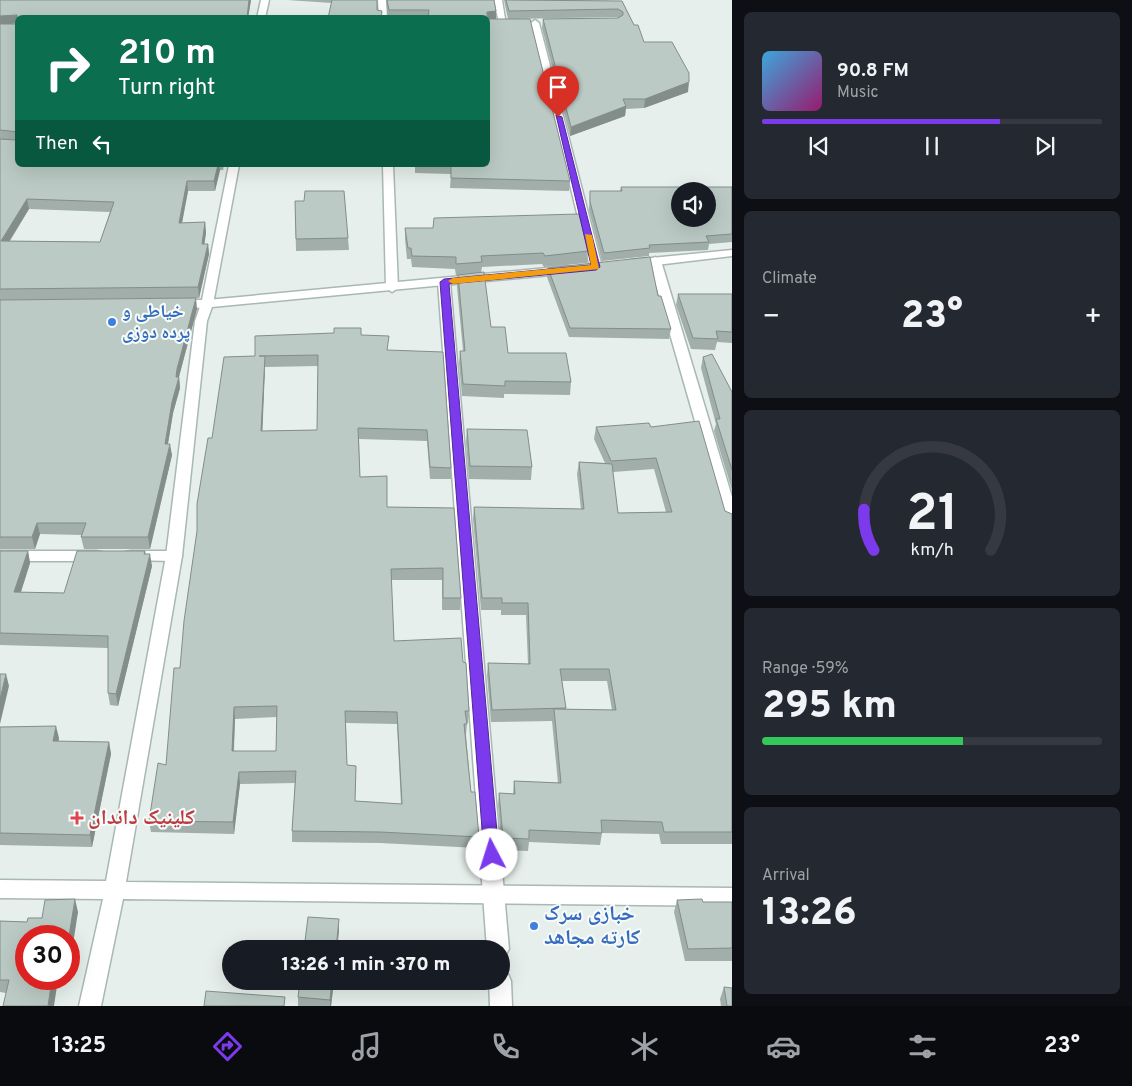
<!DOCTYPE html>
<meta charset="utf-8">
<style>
:root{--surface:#171b24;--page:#242831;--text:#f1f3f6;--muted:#9ea1a6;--line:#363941;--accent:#7c3aed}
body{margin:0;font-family:Overpass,"Noto Naskh Arabic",sans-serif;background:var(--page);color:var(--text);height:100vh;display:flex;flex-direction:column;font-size:19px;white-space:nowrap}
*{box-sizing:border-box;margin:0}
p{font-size:16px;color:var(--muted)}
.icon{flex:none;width:28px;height:28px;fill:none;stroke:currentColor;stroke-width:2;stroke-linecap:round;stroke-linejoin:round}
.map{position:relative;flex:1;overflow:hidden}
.details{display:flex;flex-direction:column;gap:12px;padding:12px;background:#0d0f14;width:400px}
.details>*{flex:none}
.hud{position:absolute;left:15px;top:15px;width:475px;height:152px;border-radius:8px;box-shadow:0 5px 20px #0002;background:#0b6e4f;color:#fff;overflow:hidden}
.fabs{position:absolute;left:671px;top:182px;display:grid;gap:10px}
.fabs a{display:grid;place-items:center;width:45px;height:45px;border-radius:50%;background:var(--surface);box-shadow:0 5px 20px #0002;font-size:25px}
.speed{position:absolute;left:15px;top:925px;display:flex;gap:10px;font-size:25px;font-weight:700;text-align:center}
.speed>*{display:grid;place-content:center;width:65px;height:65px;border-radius:50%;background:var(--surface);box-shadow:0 5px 20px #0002;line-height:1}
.speed .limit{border:8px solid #d22;background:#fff;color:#111}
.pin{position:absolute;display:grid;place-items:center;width:42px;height:42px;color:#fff;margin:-51px -21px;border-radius:50% 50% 50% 0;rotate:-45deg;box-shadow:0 0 5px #0007}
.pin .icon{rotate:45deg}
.me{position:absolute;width:55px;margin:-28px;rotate:355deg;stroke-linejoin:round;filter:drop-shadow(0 0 4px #0008)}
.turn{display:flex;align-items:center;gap:18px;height:105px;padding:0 20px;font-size:22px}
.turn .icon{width:65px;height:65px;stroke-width:2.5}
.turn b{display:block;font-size:35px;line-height:42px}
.then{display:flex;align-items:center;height:48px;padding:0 20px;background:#0003;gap:10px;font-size:19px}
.big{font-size:38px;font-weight:800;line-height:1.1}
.details .card{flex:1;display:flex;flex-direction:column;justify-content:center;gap:8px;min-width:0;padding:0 18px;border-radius:8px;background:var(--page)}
.details .dial{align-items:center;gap:0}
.dial svg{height:130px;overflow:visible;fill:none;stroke:var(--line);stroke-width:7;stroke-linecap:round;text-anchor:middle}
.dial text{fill:var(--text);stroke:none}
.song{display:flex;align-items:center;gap:15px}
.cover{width:60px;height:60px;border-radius:8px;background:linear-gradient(135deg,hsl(200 70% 55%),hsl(320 70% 35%))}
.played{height:5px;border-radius:2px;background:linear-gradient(90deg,var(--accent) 70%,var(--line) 70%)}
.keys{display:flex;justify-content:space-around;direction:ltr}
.heat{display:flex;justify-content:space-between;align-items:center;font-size:28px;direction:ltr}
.charge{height:8px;border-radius:4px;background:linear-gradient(90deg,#34c759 59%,var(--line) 0)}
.trip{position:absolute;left:222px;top:940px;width:288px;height:50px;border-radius:25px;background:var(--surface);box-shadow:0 5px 20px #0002;font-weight:800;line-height:50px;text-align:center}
.tabs{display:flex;height:80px;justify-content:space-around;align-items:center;background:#090b0e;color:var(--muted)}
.tabs .icon{width:35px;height:35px}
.tabs .on{color:var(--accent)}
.tabs b{font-size:22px;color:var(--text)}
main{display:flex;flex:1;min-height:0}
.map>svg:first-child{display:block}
</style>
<main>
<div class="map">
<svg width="732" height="1006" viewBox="0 0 732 1006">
<rect width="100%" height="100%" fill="#e6efeb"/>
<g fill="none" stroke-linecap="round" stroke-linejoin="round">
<g stroke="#a8b8b2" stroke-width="3">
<g id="minor">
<polygon points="261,0 269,0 265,18 257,18"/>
<polygon points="378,0 386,0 387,18 379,18"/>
<polygon points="494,0 502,0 506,25 499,23"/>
<polygon points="535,20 539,23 602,267 600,269 596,271 590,267 531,23"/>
<polygon points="229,165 239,165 213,304 207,308 173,307 171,304 177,300 202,300"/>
<polygon points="383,165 393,165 398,288 392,292 386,288"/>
<polygon points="655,257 661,261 732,497 732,527 724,522 649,261"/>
<polygon points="444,278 450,282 509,949 505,956 501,957 501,949 487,949 438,282"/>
<polygon points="0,551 96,551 102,552 104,556 102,560 96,561 0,561"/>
<polygon points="131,551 174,551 180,552 182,556 180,560 174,561 125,560 123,556 125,552"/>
<polygon points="501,972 508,974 511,981 512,1006 490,1006 489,981 501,981"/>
</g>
</g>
<g stroke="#a8b8b2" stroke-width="3">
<g id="tertiary">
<polygon points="732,250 732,256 631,268 625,264 631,260"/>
<polygon points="568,266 572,267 572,273 212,307 207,321 182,556 126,882 732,888 732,906 123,899 101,1006 79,1006 103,899 0,898 0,880 106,881 166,556 195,321 201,304 207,300"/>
</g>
</g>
<use href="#minor" fill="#fff" fill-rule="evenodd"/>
<use href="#tertiary" fill="#fff" fill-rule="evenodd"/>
</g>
<g fill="#a1aea9" fill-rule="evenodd">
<path d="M0 0H251L248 18H18V23L10 24H18V165H224L223 170H220L215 191H188L182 223 205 222 206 233 204 244H208L209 254 199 298 0 300ZM29 209 110 212 100 242 10 241Z"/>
<polygon points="287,0 377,0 332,3"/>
<polygon points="386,0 494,0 496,11 496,19 508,19 504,0 622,1 634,25 644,42 688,92 644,108 626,109 625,116 570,136 542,28 543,19 618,18 617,17 512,19 570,181 569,191 450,188 451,174 415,173 415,165 488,165 488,18 388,18"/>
<polygon points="621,187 732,187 732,242 709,244 708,250 649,253 649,256 602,261 589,210 590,191 620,191"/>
<polygon points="295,201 348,238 349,250 296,251"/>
<polygon points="405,228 588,251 587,263 544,267 542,264 482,267 481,273 491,327 508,353 571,382 570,395 504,394 504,398 462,396 459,363 460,351 463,351 457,287 458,276 456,276 455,269 412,267 411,259 407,259 405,239"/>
<polygon points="548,268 671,329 669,339 569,337 547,277"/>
<polygon points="678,294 732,294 732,343 717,342 715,350 691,349 676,305"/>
<polygon points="0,300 197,309 179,377 180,388 173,413 168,444 172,455 150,549 84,549 81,537 82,535 40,534 35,549 0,549"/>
<path d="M361 335 388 350 451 468V479H430L427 441 359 439 360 477 387 507 454 508 461 598 460 610H442V580H391L394 641 463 662 469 711 468 723H467L466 735 471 792 479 837 478 848 380 843 292 842V831L295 783 240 784 234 834 151 832 149 821 166 765 212 438 255 356ZM318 366 317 430 262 431 265 367ZM277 717 276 751H234L235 719ZM346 723 397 724 401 804 355 801 356 766 347 765Z"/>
<polygon points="703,357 732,392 732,490 714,431 716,424 701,368"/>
<path d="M596 427H651L725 511 732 514V844H661L659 834 602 833 600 845 529 842 528 851 502 850 498 805 499 793 513 794 514 781 558 783 552 721 491 722 487 675 488 663 528 664 526 615H501V610H481L473 519 474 507 581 509 577 474 579 462 605 463 594 439ZM654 469 666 512 618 513 613 472ZM562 681H607L612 710 566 709Z"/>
<polygon points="467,429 532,467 531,480 469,479 466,442"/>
<polygon points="0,551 28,551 30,563 21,592 64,593 145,551 146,554 152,566 118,706 110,705 108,693 108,648 0,645"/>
<polygon points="0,727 59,738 58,742 109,742 111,754 92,847 0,845"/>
<polygon points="677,900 703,902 732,902 732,961 685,961 674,912"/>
<polygon points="78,912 69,936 6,993 0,992 0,921 27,922 42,918"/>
<polygon points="334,981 331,1006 298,1006 298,997"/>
<polygon points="724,987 732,1006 721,1006 720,999"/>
</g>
<g fill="#838d89">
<polygon points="249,0 251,0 248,18 247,18"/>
<polygon points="496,11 496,19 488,21 487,12"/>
<polygon points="17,15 18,23 0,25 0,16"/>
<polygon points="689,82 688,92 644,108 645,99"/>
<polygon points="626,106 625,116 570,136 571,127"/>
<polygon points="218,165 219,165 220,170 215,191 214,181"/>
<polygon points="187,181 188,191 180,233 179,223"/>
<polygon points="27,199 29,209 3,251 1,241"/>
<polygon points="205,222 206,233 203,254 202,244"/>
<polygon points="208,244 209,254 199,298 198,287"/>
<polygon points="196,298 197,309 178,380 179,377 180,388 173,413 166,455 165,444 177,369"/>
<polygon points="265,356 265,367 262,442 261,431"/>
<polygon points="170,444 172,455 150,549 148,537"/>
<polygon points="37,523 40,534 35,549 32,537"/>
<polygon points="28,551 30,563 17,604 14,592"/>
<polygon points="150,554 152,566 118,706 116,694"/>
<polygon points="6,674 9,686 0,724 0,699"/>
<polygon points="234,707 235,719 233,763 232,751"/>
<polygon points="56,726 59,738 56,754 53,741"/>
<polygon points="109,742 111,754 92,847 90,835"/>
<polygon points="239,772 240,784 234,834 233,822"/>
<polygon points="75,899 78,912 69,970 69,936"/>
<polygon points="339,919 339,932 337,949 336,949"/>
<polygon points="52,979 58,979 54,1006 48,1006"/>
<polygon points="332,981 334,981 331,1006 330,1006 330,1000"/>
</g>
<g fill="#bbcac4" stroke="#838d89" fill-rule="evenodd">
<polygon points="0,0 249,0 247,18 18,18 18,21 17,15 0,16"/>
<polygon points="332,0 377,0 377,10 382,11 381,18 328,18"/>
<polygon points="387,0 494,0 496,11 487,12 487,18 428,18 429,10 389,10"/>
<polygon points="506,0 622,1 634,25 638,25 644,42 672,42 689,73 689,82 645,99 623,99 626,106 571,127 543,19 618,18 623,15 623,12 618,9 509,11"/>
<polygon points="488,19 530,19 570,181 451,178 451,165 488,165"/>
<polygon points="0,24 18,24 18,132 0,130"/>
<path d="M18 135V165H218L214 181H187L179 223 205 222 202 244H208L198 287 0 289V139L16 140ZM27 199 114 202 100 242 1 241Z"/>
<path d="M621 187H732V234L706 236 709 242 649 245 650 248 604 253 590 202V191H622ZM680 191H708V219H680Z"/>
<polygon points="305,191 344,191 348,238 296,239 295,201 304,201"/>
<polygon points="579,214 588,251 545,256 543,253 481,256 482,262 456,264 456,257 412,256 411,248 408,248 405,228 433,228 434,218"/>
<polygon points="650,257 658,296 661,296 671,329 570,328 548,268"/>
<polygon points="484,272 491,327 505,327 508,353 566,353 571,382 505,381 505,386 463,384 460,351 465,351 458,275"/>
<polygon points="678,294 732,294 732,332 716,331 718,339 693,338"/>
<polygon points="196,298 177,369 176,377 179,377 172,402 165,444 170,444 148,537 81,537 86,523 37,523 32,537 0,537 0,300"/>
<path d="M334 328H361V335L389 336 387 350 443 352 451 468 430 467 427 430 358 428 360 477 387 476V507L454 508 461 598H443V568L391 569 394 641 461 638 463 662 466 663 469 711H465L467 724H464L471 792H475L479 837 380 832 292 831 296 771 239 772 233 822 149 821 158 763 166 765 174 668H180L184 621 197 531V504L208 438H212L224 357 255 356V336L334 333ZM318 355 317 430 261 431 265 356H259ZM277 706 276 751H232L234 707ZM345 711 397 712 402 804 355 801 356 766 347 765Z"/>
<polygon points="712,354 732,392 732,470 716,419 720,419 703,357"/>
<polygon points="699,421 725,511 732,514 732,832 664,832 662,822 601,820 602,833 529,830 529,839 503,838 499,793 515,794 514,781 561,783 554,709 616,710 609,669 560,669 566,708 492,710 488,663 530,664 528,603 502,603 502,598 482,598 474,507 584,509 579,462 612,464 618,513 672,512 656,458 611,461 596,427 649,423 651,427"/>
<polygon points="467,429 527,430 532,467 470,466"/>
<polygon points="0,551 28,551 14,592 64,593 77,551 145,551 144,554 150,554 116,694 108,693 108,636 0,633"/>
<polygon points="0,674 6,674 0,699"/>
<polygon points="56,726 53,741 109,742 90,835 0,833 0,727"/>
<polygon points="75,899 69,936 26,936 26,979 52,979 48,1006 3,1006 9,980 0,980 0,921 27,922 28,918 42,918 45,900"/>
<polygon points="702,899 703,902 732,902 732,948 688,949 677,900"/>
<polygon points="308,917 339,919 336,949 304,949"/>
<polygon points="300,981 332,981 330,1000 298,997"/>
<polygon points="724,987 732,988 732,1006 727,1006"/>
<polygon points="206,991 285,997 284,1006 204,1006"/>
</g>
<polygon fill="#7c3aed" stroke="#51269a" points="556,115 562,117 600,267 596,270 449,284 499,855 497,860 492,862 486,860 484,855 440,282 444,279 591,265"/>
<polygon fill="#f59e0b" points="585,234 592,235 599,269 453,284 448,281 453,278 591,265"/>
<g fill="#3f7fe0" stroke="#f7fbf9" stroke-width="2">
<circle cx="112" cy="322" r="5"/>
<circle cx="534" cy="926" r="5"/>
</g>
<path fill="#e0444e" stroke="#f7fbf9" stroke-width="2" d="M74.5 810.5h5v5h5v5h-5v5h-5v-5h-5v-5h5z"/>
<g text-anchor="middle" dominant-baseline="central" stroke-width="4" stroke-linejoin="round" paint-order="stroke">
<g font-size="18" font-weight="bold" fill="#366cbe" stroke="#f7fbf9" text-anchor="start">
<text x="122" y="312">خیاطی و<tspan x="122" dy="21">پرده دوزی</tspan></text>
</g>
<g font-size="21" font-weight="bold" fill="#be3a42" stroke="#f7fbf9" text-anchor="start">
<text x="88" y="818">کلینیک داندان</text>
</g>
<g font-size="21" font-weight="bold" fill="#366cbe" stroke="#f7fbf9" text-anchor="start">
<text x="544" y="914">خبازی سرک<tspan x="544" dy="24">کارته مجاهد</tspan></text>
</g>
</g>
</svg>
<div class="fabs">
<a><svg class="icon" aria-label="sound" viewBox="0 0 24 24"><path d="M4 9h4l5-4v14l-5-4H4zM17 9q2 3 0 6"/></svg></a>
</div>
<div class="speed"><div class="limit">30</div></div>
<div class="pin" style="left:558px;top:117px;background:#d93025"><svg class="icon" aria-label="arrive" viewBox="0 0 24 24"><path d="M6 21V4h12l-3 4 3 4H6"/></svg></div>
<svg class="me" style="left:492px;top:855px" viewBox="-20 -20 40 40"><circle r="19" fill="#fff"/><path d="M0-13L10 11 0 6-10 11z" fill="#7c3aed"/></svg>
<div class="trip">13:26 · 1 min · 370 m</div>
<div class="hud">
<div class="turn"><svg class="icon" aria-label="right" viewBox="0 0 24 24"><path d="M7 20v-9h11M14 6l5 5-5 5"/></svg><div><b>210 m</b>Turn right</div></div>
<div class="then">Then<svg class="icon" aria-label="left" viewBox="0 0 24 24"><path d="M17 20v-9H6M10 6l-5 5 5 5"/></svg></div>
</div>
</div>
<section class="details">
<div class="card">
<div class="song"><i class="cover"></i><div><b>90.8 FM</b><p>Music</p></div></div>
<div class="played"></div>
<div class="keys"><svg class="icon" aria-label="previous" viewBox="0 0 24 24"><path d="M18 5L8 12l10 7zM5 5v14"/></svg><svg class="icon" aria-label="pause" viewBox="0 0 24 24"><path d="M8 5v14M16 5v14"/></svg><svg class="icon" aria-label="next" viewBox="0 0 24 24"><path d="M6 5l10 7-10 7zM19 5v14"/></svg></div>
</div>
<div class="card"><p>Climate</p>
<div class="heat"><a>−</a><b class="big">23°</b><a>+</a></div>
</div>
<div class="card dial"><svg viewBox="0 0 100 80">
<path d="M14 69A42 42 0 1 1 86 69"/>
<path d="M14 69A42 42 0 0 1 8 44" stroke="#7c3aed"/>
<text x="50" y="56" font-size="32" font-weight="700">21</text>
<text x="50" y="72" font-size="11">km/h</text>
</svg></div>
<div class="card"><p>Range · 59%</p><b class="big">295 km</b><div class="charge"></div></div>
<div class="card"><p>Arrival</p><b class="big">13:26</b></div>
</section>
</main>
<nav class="tabs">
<b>13:25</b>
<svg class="icon on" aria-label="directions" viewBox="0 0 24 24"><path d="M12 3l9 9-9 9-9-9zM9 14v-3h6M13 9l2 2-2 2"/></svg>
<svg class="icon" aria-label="music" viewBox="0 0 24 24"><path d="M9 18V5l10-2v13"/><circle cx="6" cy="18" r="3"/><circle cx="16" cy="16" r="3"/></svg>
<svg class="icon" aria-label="phone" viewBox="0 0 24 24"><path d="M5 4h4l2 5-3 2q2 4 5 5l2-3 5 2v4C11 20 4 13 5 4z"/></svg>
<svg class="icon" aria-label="climate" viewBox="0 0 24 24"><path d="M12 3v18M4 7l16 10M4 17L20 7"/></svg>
<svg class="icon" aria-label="car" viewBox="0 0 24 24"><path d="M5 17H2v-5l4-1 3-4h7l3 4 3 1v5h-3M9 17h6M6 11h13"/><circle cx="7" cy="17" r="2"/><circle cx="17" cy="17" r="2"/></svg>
<svg class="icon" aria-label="filters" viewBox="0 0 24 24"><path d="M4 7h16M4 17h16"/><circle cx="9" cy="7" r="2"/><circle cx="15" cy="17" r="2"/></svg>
<b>23°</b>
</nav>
